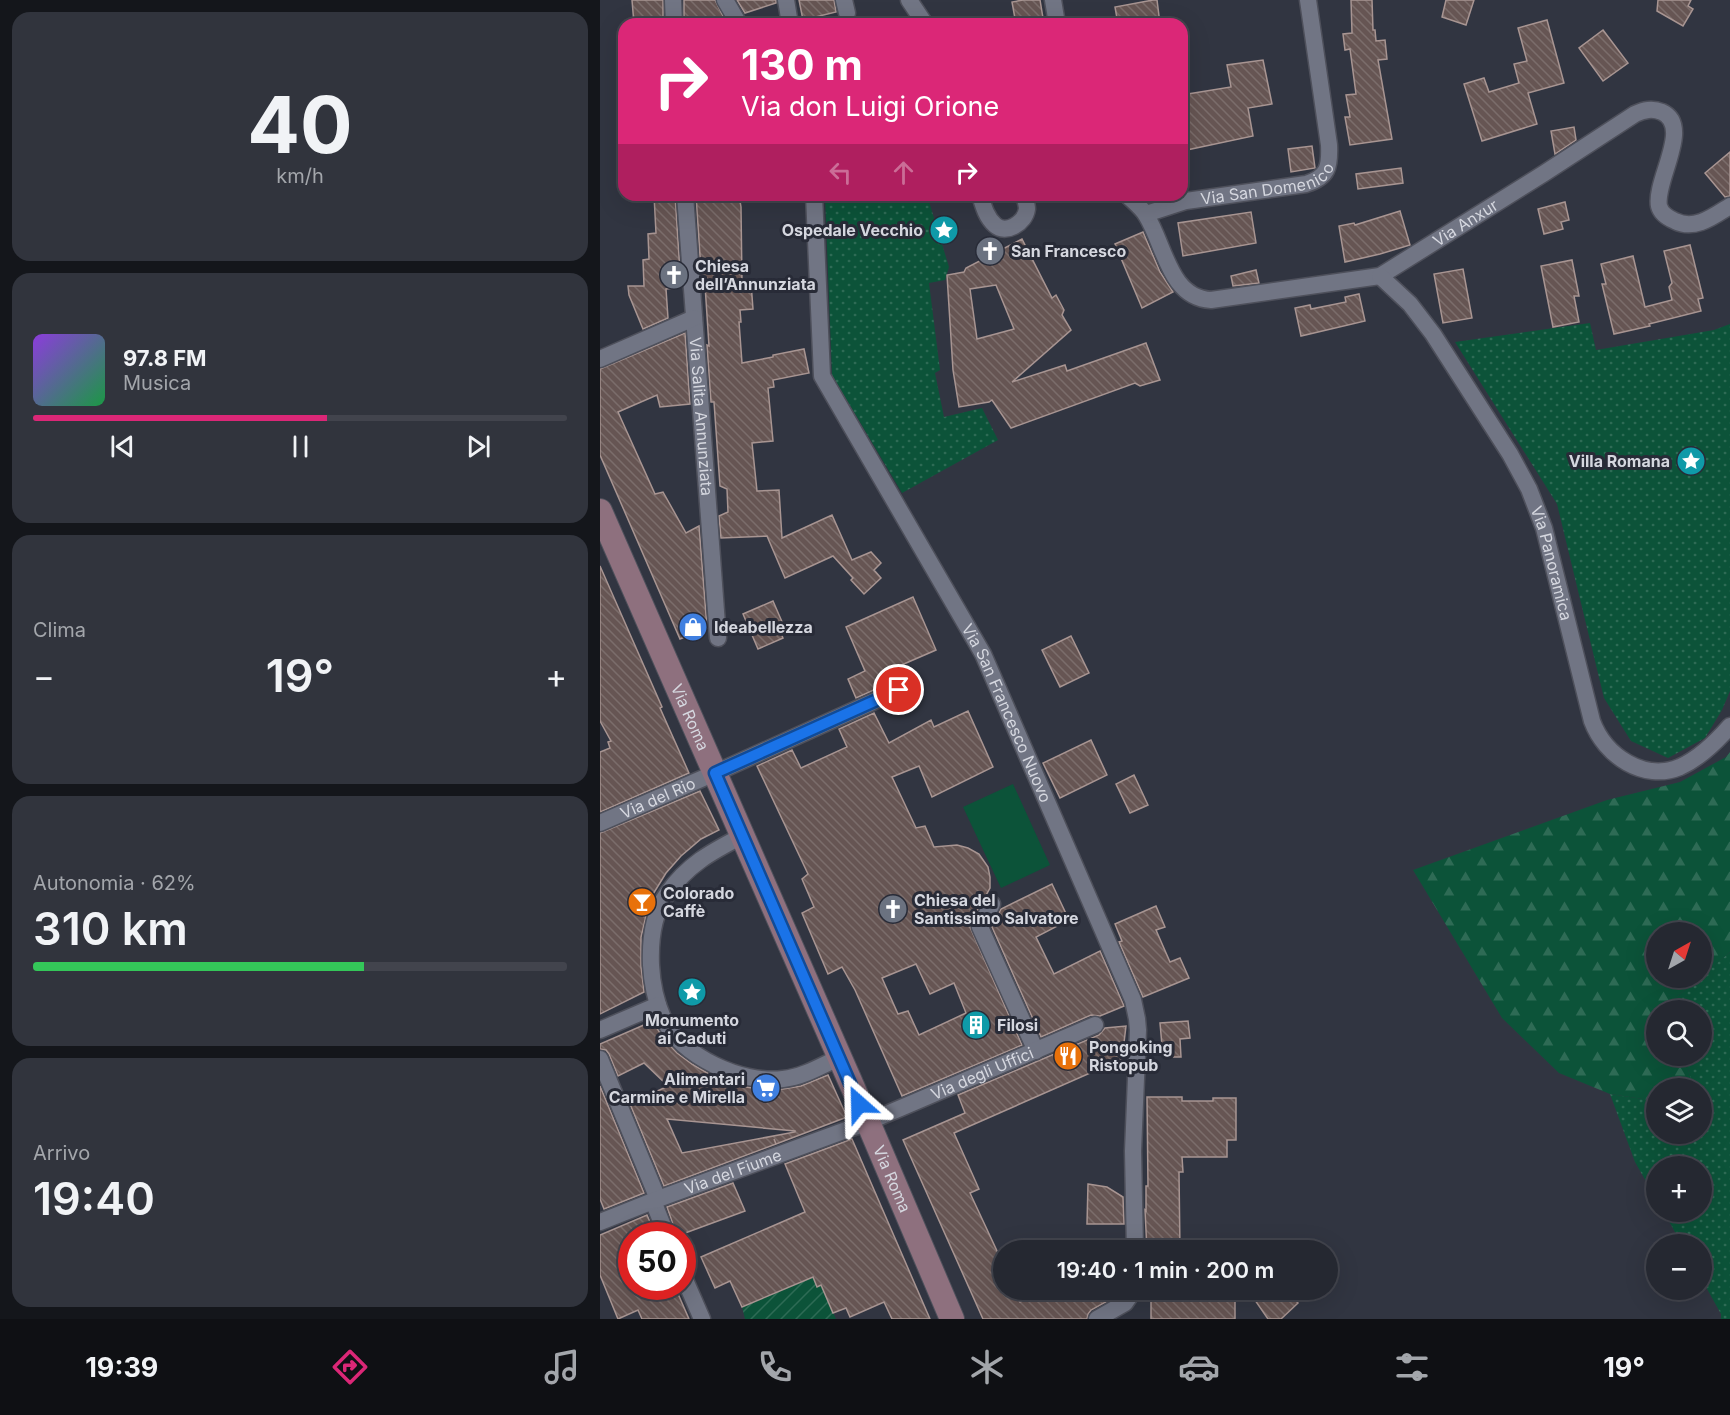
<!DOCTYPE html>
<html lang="it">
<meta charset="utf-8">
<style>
:root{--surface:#252831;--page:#31343d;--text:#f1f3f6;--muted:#a3a6ab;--line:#42444d;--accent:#db2777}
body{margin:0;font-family:Inter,sans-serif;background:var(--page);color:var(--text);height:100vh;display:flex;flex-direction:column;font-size:22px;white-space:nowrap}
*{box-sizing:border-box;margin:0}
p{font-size:20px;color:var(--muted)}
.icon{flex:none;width:33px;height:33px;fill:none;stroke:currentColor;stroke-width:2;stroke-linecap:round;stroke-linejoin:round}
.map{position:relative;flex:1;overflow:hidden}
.side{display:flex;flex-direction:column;gap:12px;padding:12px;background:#14161b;width:600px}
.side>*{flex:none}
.top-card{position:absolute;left:18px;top:18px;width:570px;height:183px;border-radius:18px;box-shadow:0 6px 24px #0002,0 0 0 2px var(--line);background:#db2777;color:#fff;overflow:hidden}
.needle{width:39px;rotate:39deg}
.tools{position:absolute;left:1046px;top:922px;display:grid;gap:12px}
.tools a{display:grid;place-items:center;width:66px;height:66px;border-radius:50%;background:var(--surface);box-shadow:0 6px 24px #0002,0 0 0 2px var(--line);font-size:30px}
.speed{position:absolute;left:18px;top:1222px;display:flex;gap:12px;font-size:30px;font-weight:700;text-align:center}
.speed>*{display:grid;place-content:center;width:78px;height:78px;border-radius:50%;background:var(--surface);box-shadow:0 6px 24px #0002,0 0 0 2px var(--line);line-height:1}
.speed .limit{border:9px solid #d22;background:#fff;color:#111}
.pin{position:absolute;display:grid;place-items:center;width:51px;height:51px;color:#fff;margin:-26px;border:3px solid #fff;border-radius:50%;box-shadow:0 2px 6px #0007}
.me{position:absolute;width:66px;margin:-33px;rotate:335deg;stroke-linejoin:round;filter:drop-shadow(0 0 4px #0008)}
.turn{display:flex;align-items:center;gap:21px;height:126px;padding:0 24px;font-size:27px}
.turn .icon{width:78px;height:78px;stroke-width:2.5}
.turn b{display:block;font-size:42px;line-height:51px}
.lanes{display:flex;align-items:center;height:57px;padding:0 24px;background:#0003;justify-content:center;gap:30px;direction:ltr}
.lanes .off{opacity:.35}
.big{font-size:45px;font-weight:600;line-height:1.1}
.side .card{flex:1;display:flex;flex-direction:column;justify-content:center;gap:9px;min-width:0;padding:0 21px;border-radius:18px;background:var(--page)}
.side .dial{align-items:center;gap:0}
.dial b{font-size:78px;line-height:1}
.song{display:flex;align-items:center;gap:18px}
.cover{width:72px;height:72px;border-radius:9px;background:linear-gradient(135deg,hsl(270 70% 55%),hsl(140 70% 35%))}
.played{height:6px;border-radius:3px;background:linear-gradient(90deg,var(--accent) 55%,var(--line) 55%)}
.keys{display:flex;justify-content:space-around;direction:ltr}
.heat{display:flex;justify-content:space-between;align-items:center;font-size:33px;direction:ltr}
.charge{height:9px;border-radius:4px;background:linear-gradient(90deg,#34c759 62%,var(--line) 0)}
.trip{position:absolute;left:393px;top:1240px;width:345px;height:60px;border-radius:30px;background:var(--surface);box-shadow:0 6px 24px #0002,0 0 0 2px var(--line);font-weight:600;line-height:60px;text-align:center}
.menu{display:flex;height:96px;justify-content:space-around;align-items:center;background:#0f1014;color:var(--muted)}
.menu .icon{width:42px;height:42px}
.menu .current{color:var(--accent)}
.menu b{font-size:27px;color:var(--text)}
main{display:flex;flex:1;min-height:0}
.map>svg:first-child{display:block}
</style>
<main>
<section class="side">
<div class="card dial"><b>40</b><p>km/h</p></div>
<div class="card">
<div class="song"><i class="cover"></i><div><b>97.8 FM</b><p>Musica</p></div></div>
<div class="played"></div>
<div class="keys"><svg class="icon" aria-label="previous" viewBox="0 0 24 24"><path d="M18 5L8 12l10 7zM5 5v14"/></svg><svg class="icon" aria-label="pause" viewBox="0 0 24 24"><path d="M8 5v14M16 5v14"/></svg><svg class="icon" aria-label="next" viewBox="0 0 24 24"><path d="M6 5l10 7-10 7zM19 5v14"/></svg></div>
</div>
<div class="card"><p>Clima</p>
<div class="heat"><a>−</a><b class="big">19°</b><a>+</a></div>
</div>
<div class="card"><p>Autonomia · 62%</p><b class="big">310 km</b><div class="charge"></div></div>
<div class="card"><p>Arrivo</p><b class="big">19:40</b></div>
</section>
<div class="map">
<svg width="1130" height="1319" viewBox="0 0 1130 1319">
<defs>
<pattern id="grass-dots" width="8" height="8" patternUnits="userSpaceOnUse" patternTransform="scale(1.5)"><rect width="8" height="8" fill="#0c5339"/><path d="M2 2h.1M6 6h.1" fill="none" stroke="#2e6b55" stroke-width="1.8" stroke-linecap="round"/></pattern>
<pattern id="forest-firs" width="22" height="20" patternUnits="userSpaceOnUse" patternTransform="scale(1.5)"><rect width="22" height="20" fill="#0c5339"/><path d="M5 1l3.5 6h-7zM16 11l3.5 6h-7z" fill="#2e6b55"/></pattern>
<pattern id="garden-furrows" width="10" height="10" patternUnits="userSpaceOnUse" patternTransform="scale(1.5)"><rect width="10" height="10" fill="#0c5339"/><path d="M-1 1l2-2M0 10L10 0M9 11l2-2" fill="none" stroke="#2e6b55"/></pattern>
<pattern id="building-back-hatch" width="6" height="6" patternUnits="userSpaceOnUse" patternTransform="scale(1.5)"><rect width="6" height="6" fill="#665553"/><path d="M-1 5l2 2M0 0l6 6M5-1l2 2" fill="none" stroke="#7b6d6b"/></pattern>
</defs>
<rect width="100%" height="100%" fill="#313541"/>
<g fill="url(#grass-dots)">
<polygon points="225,195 327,195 349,267 345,280 329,283 340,370 335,373 344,417 382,408 398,440 302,493 232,375"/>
<polygon points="990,323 996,350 1114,330 1130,324 1130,691 1122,710 1105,738 1068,758 1031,741 1004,698 957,504 855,342"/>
<polygon points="1130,952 1130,1319 1121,1319 1121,1314 1101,1278 1101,1245 1082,1245 1064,1212 1101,1212 1101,1167 1056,1167 1056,1199 1035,1162 1010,1094 1056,1101 1056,1134 1101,1134 1101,1089 1093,1089 1085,1056 1101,1056 1101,1011 1075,1011 1073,1000"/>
</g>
<polygon fill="url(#forest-firs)" points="1130,752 1130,952 1101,977 1101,933 1056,933 1056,978 1099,978 1073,1000 1075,1011 1056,1011 1056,1056 1085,1056 1093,1089 1056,1089 1056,1101 1010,1094 959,1073 902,1018 813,870 1007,800 1080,782 1126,757"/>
<polygon fill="url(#garden-furrows)" points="213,1277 217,1287 221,1285 236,1319 145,1319 142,1307"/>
<polygon fill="#0c5339" points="413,784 450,865 401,888 363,807"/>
<g fill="url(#building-back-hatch)" stroke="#a89592" stroke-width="1.5" fill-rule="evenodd">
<polygon points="32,0 63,0 63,24 34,24"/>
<polygon points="84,0 115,0 124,18 121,19 122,24 84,24"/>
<polygon points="137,0 176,0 176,3 145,13"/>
<polygon points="199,0 234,0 236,12 203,20"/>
<polygon points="423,0 440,0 444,24 416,24 412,2"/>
<polygon points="553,0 557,0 560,24 518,24 515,7"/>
<polygon points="751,0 772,0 773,30 775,30 776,41 785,40 787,59 778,60 792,139 750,145 745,117 750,117 746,95 756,94 750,49 745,50 743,34 752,33"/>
<polygon points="846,0 874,0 866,25 842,17"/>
<polygon points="1058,0 1091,0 1088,6 1093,9 1083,26 1057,11"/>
<polygon points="947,20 964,83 928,93 937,124 882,141 864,84 884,78 889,92 919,83 914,64 927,61 918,28"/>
<polygon points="1003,30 1028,63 1003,81 979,48"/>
<polygon points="663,60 672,104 648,108 653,136 582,151 582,95 631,87 627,65"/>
<polygon points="974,127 976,140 955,154 951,131"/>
<polygon points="712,146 715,168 691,172 688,149"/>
<polygon points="1130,152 1130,196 1125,197 1105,173"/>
<polygon points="801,168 803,183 758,189 756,174"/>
<polygon points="54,195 75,195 81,287 66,289 68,318 43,329 29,295 28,286 44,286 43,260 49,259 48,234 56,233"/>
<polygon points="96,195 139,195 141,207 142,284 151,283 153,309 140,310 141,322 139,322 142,363 173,357 173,355 204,349 209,373 173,380 174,387 168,388 173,441 152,443 157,491 179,490 182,538 232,515 252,560 271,552 281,563 274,570 281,578 264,594 251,580 253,578 233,556 185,578 167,536 121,538 119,516 128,512 127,489 120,486 114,402 111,402 107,345 109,346 105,285 102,286"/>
<polygon points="965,202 969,220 961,222 963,229 944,234 938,209"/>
<polygon points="800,211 810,245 780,254 745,262 739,226 754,223 755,225"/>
<polygon points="651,212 656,243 583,256 578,223"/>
<polygon points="543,232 560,272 573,292 542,308 515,244"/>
<path d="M422 239 452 298 456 295 464 310 462 315 471 330 412 382 465 365 467 371 546 343 560 380 540 386 535 383 411 428 392 400 389 402 359 407 353 370 347 275 364 272 366 268ZM396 285 414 329 377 339 370 289Z"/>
<polygon points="1090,245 1103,298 1098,299 1101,311 1049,324 1050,326 1014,334 1002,284 1006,284 1001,264 1033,256 1045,307 1072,300 1069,287 1072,283 1064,251"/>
<polygon points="972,260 979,296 974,296 979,322 953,327 941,266"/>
<polygon points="863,269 872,318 843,323 834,274"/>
<polygon points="656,270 659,283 633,286 631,276"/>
<polygon points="759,294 765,321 701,336 695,308 710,305 711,309 746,302 745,297"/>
<polygon points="85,333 90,404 60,407 57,395 18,412 55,494 63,492 86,533 99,526 107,628 80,639 0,455 0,369"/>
<polygon points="0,566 62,707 60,708 89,773 0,812 0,752 10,748 8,742 11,741 0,721"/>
<polygon points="313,597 336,650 290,670 294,681 256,698 248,679 265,671 246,627"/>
<polygon points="173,601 183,624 178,626 183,638 158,649 143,614"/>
<polygon points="471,636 489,673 460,687 442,650"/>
<path d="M368 711 393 767 332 797 319 766 292 777 316 828 325 826 334 847 357 845 368 848 379 854 388 867 390 877V888L371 922 370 927 422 1045 302 1096 255 990 242 967 228 974 202 913 214 907 202 879 208 874 157 766 192 750 201 768 247 747 239 729 274 713 289 743 331 720 334 727ZM316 964 330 994 354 983 366 1013 319 1035 308 1011 298 1014 282 978Z"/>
<polygon points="491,740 507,775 460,798 443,763"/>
<polygon points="534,775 548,805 530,813 516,784"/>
<polygon points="100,791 119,830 101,839 81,856 66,873 50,899 41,937 41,966 44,992 0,1014 0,833"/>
<polygon points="452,884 469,920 436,937 454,974 500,951 524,1006 500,1016 491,1015 441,1037 392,927 401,909"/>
<polygon points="556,906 565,927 556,930 570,962 580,958 589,978 543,997 519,942 522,941 515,924"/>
<path d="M53 1021 63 1038 77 1053 92 1064 109 1074 129 1082 146 1087 165 1090 183 1089 201 1086 228 1075 247 1117 176 1144 174 1139 176 1144 64 1186 30 1104 68 1086 44 1063 18 1076 9 1054 6 1050 0 1049V1044ZM67 1119 195 1131V1132L82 1153Z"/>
<polygon points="588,1021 590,1038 580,1039 581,1057 563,1057 560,1023"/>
<polygon points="526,1026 522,1059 354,1133 379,1189 370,1193 404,1266 404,1290 414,1290 420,1302 446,1290 509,1290 513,1298 491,1310 488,1314 487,1319 383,1319 303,1140 365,1113 358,1095 499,1035 505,1028"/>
<polygon points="0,1086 44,1193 4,1209 0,1199"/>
<polygon points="547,1097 582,1097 582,1101 613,1101 613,1098 636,1098 636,1140 627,1140 627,1157 582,1157 583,1172 579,1172 580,1251 547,1251 545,1210 546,1211 546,1186 548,1186"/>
<polygon points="252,1139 330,1319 292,1319 284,1302 250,1317 246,1308 233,1313 221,1285 217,1287 213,1277 142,1307 130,1281 115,1288 101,1257 205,1212 185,1164"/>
<polygon points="133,1183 145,1211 77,1236 67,1207"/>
<polygon points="488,1184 507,1187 523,1197 524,1224 487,1224"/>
<polygon points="47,1215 56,1236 32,1236 32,1287 75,1287 89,1319 42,1319 38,1310 18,1319 0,1275 0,1235"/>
<polygon points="648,1290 685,1290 698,1303 681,1319 668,1319"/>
<rect x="551" y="1300" width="84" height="19"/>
</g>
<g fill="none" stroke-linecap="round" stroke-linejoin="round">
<g stroke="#4e505b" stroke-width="19">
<g id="street">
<polyline points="73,0 74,24"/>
<polyline points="125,0 139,24"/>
<polyline points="186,0 190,24"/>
<polyline points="244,0 247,13"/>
<polyline points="309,0 325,24"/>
<polyline points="453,0 457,24"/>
<path id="s1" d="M85 195 118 638"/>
<path id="s2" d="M214 195 222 376 383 654 533 1000 537 1019 538 1030 533 1151 535 1251"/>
<path d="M380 195C383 205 386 217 395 225 406 235 425 223 427 209 427 205 425 199 424 195"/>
<path id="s3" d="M527 195C533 201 542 208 546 215 565 245 569 298 611 300L780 276 943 174 1035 114C1044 110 1052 108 1062 112 1093 126 1054 181 1059 206 1061 214 1068 218 1075 221 1095 231 1114 216 1130 206"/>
<path id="s4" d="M546 214 586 201 706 184C728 177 730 167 729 145L708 0"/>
<path id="s5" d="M780 276 810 304 833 334 910 454 929 489 944 528 992 721C1005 756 1044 782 1080 767 1100 758 1116 742 1130 726"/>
<polyline points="0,359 94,318"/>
<path id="s6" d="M0 823 115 773 299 690"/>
<path d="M142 836C111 852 87 865 67 894 53 914 50 941 51 965 52 984 55 1000 63 1018 82 1057 141 1084 183 1079 203 1077 221 1066 238 1058"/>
<polyline points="392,904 380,927 436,1051"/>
<polyline points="0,1030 58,1005"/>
<polyline points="0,1059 58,1199"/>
<polyline points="53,1201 67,1236"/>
<path id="s7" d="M0 1222 58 1199 268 1122 495 1025"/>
<polyline points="82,1273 102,1319"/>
<polyline points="497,1319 525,1303 534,1290"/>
</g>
</g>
<g stroke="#4e505b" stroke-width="26">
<g id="secondary">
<path id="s8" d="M0 511 268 1122 352 1319"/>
</g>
</g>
<use href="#street" stroke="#717584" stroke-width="16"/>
<use href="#secondary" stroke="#8e707e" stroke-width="24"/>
</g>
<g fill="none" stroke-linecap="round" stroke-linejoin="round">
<g stroke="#114b97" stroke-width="15">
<polyline id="route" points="259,1104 115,773 299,690"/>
</g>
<use href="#route" stroke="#1a73e8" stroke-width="10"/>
</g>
<defs>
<g id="sight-disc" transform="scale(1.5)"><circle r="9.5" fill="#0f9aa8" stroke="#282b37"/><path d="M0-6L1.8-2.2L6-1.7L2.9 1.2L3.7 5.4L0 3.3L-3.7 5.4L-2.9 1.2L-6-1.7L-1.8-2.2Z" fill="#fff"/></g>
<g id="church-disc" transform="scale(1.5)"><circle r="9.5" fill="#6b7280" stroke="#282b37"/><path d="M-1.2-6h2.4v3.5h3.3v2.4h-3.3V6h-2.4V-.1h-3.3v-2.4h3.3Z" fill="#fff"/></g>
<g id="shop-disc" transform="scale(1.5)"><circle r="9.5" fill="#3f7fe0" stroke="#282b37"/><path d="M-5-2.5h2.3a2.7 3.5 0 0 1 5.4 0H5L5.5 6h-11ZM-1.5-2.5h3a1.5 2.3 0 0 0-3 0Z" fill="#fff"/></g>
<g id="bar-disc" transform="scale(1.5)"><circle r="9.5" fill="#e8710a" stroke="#282b37"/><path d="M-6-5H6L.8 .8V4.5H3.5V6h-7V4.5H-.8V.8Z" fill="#fff"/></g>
<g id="building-disc" transform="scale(1.5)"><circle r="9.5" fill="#0f9aa8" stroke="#282b37"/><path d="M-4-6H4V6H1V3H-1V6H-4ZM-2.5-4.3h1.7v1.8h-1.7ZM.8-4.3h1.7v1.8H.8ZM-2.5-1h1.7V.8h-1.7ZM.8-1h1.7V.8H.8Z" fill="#fff"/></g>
<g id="restaurant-disc" transform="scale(1.5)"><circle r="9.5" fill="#e8710a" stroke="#282b37"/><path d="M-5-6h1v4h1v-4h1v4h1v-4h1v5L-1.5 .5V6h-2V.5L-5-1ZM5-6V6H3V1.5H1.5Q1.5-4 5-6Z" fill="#fff"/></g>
<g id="supermarket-disc" transform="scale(1.5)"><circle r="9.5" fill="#3f7fe0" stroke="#282b37"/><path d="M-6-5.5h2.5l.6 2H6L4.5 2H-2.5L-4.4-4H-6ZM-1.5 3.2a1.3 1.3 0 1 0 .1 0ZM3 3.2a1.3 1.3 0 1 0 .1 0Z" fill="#fff"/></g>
</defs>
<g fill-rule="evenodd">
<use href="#sight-disc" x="344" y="230"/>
<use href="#church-disc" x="390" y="251"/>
<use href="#church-disc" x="74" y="275"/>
<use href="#sight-disc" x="1091" y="461"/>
<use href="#shop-disc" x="93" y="627"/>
<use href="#bar-disc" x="42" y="902"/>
<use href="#church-disc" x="293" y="909"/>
<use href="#sight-disc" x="92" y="992"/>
<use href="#building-disc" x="376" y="1025"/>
<use href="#restaurant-disc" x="468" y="1056"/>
<use href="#supermarket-disc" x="166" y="1088"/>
</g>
<g text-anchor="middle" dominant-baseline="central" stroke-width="6" stroke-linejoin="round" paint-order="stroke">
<g font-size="16" fill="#d5d7df" stroke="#282b37">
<text stroke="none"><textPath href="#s4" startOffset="126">Via San Domenico</textPath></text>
<text stroke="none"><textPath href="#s3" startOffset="412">Via Anxur</textPath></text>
<text stroke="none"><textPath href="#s1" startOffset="222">Via Salita Annunziata</textPath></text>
<text stroke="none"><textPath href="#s5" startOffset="339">Via Panoramica</textPath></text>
<text stroke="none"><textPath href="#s2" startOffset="566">Via San Francesco Nuovo</textPath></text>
<text stroke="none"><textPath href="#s8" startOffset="225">Via Roma</textPath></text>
<text stroke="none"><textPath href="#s6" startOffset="63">Via del Rio</textPath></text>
<text stroke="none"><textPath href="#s7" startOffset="410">Via degli Uffici</textPath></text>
<text stroke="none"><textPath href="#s7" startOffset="142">Via del Fiume</textPath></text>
<text stroke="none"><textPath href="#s8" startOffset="729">Via Roma</textPath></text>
</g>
<g font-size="16" font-weight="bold" fill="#d5d7df" stroke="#282b37" text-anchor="start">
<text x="323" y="230" text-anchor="end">Ospedale Vecchio</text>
<text x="411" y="251">San Francesco</text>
<text x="95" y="266">Chiesa<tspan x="95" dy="18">dell’Annunziata</tspan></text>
<text x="1070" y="461" text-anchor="end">Villa Romana</text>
<text x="114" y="627">Ideabellezza</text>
<text x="63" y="893">Colorado<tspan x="63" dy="18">Caffè</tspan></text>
<text x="314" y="900">Chiesa del<tspan x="314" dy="18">Santissimo Salvatore</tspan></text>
<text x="92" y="1020" text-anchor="middle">Monumento<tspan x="92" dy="18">ai Caduti</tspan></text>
<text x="397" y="1025">Filosi</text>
<text x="489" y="1047">Pongoking<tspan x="489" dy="18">Ristopub</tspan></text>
<text x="145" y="1079" text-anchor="end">Alimentari<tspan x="145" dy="18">Carmine e Mirella</tspan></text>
</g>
</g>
</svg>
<div class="tools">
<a><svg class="needle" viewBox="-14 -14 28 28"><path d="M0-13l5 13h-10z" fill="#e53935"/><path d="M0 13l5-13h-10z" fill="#a3a6ab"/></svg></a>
<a><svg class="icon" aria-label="search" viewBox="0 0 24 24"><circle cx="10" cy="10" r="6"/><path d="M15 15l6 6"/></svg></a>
<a><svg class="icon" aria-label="layers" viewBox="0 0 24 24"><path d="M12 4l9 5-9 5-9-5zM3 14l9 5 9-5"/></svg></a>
<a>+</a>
<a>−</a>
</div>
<div class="speed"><div class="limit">50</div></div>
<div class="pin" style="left:299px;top:690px;background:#d93025"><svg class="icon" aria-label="arrive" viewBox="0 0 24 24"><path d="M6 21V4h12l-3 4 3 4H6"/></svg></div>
<svg class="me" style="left:259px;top:1104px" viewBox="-20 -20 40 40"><path d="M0-17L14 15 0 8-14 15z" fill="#1a73e8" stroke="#fff" stroke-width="4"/></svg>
<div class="trip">19:40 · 1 min · 200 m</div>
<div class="top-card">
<div class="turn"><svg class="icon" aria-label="right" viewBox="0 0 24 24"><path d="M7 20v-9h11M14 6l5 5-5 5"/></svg><div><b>130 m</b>Via don Luigi Orione</div></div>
<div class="lanes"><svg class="icon off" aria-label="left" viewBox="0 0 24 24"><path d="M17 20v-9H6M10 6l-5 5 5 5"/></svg><svg class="icon off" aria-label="ahead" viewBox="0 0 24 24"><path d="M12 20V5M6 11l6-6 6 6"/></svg><svg class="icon" aria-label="right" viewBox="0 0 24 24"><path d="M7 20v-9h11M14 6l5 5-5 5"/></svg></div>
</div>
</div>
</main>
<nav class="menu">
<b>19:39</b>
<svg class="icon current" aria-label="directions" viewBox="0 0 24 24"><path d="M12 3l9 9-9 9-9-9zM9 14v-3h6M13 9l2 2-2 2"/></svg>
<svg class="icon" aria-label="music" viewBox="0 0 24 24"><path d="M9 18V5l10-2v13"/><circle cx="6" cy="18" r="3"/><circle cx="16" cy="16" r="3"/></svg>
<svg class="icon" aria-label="phone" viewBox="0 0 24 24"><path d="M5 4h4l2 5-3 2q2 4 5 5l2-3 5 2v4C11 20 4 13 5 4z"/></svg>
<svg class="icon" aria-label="climate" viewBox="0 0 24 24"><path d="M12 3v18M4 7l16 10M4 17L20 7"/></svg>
<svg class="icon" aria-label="car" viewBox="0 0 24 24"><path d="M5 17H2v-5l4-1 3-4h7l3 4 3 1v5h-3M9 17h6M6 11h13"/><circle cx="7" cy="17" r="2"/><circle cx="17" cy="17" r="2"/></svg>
<svg class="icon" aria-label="filters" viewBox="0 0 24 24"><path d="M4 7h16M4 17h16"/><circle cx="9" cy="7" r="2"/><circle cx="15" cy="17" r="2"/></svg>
<b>19°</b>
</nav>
